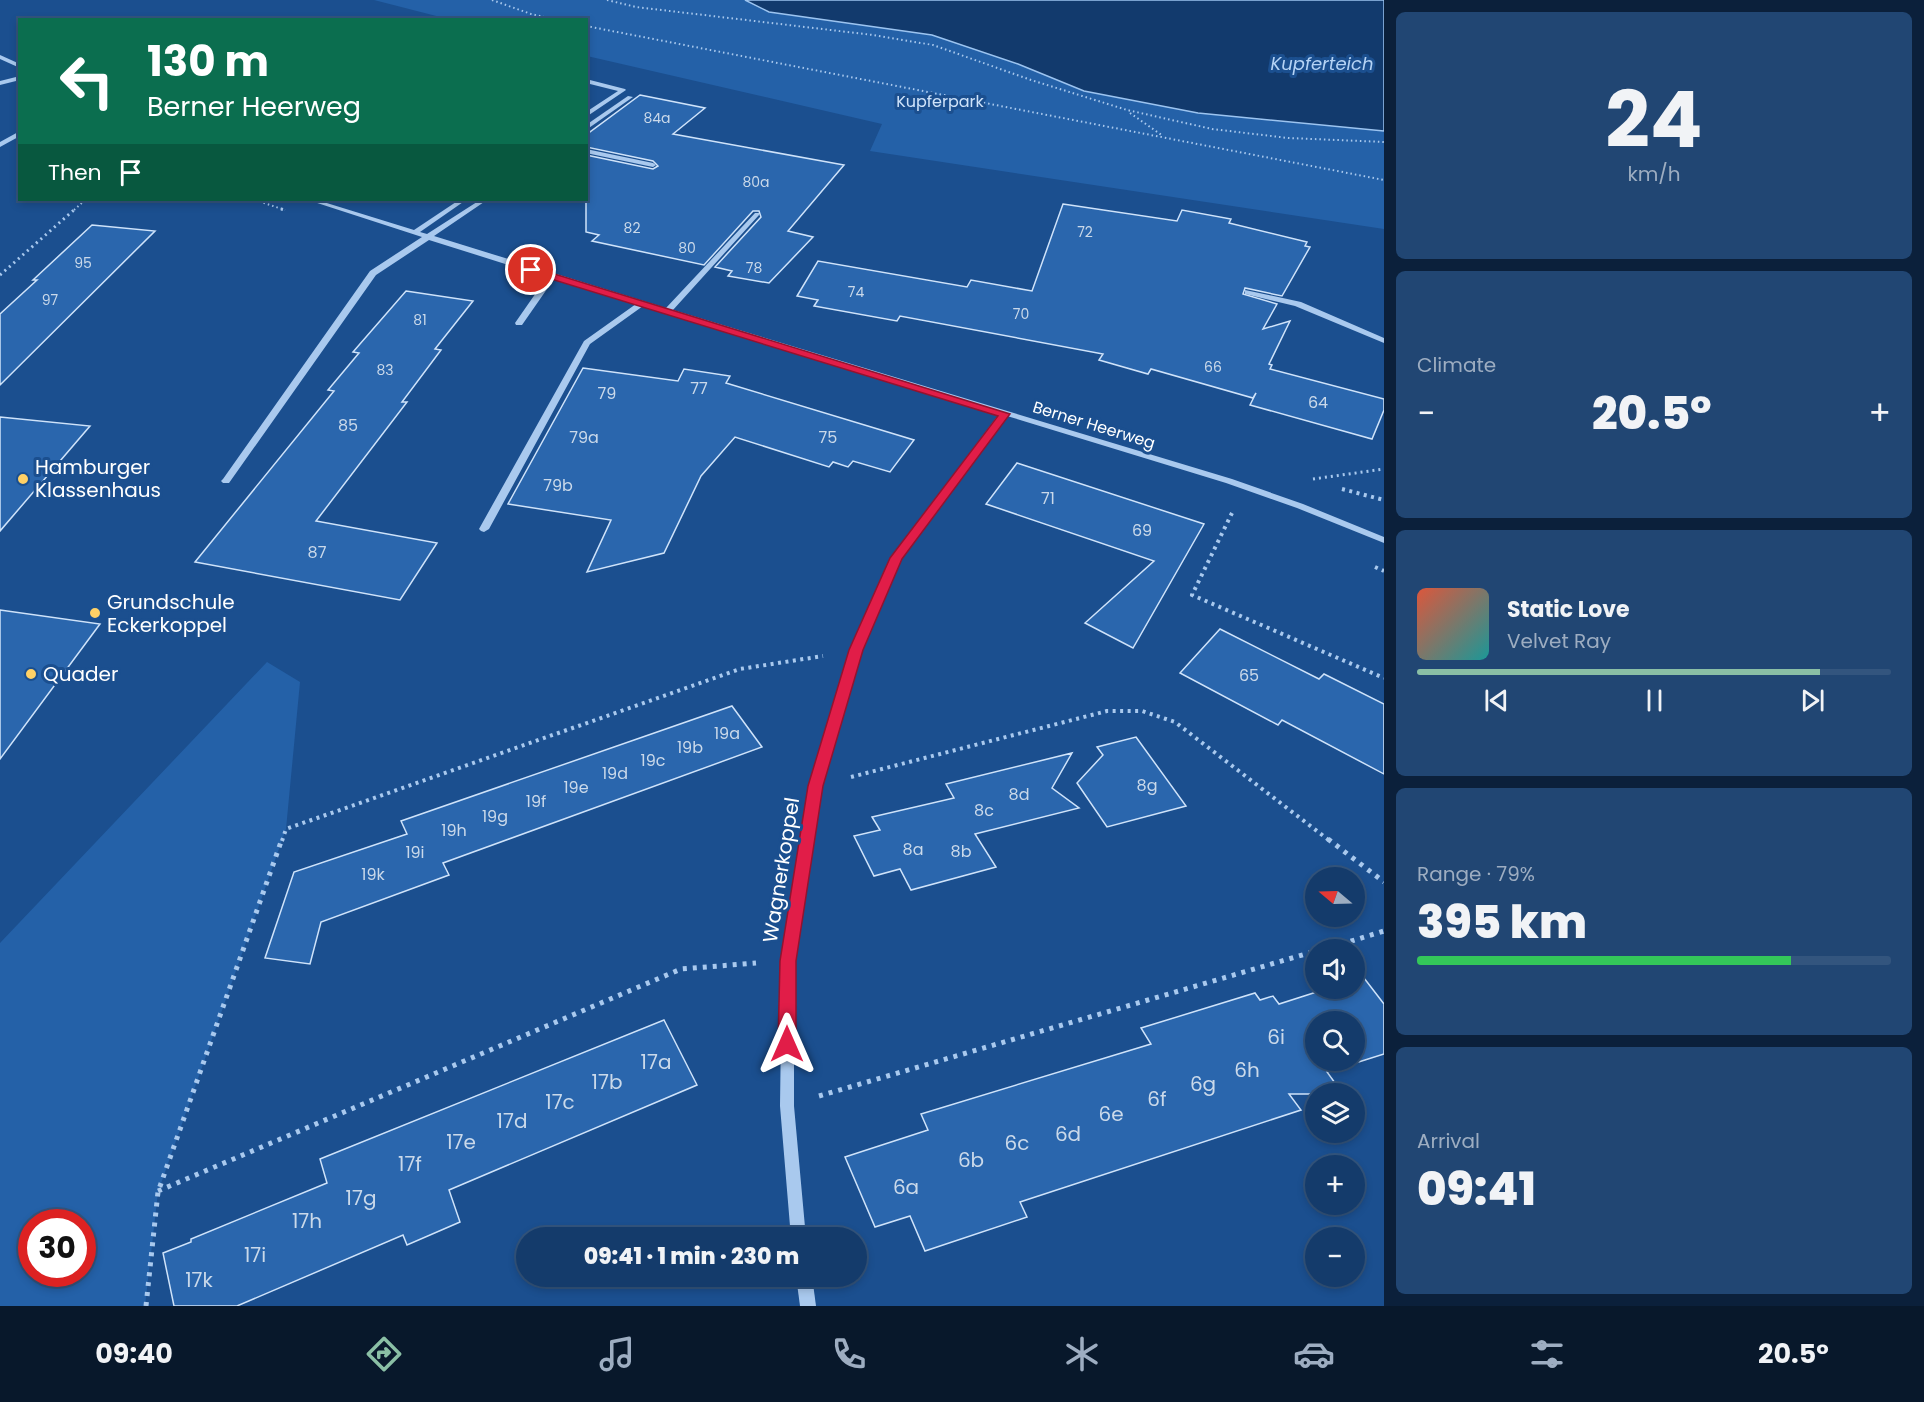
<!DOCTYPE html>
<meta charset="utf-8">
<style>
:root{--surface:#143b6b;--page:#214673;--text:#f1f3f6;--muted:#9dadc1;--line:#33557e;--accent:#8abfa5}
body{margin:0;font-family:Poppins,sans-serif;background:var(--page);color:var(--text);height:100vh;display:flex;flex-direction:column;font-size:22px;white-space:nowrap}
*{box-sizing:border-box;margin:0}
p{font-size:20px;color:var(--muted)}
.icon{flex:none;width:33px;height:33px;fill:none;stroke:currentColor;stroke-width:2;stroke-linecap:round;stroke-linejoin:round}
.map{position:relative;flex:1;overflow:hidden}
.drawer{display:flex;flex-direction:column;gap:12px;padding:12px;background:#0b203b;width:540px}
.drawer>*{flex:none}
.banner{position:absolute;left:18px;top:18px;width:570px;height:183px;border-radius:0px;box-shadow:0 3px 9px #0003,0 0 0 2px var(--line);background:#0b6e4f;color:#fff;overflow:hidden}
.needle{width:39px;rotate:289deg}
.tools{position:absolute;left:1305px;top:867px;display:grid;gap:12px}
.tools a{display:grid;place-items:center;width:60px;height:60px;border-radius:50%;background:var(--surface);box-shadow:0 3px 9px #0003,0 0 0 2px var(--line);font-size:30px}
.speed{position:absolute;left:18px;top:1209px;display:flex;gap:12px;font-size:30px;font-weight:700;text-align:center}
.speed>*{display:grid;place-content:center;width:78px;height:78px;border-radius:50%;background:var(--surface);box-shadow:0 3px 9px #0003,0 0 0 2px var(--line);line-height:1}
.speed .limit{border:9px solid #d22;background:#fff;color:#111}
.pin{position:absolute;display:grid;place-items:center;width:51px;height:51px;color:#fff;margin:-26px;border:3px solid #fff;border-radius:50%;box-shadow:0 2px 6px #0007}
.me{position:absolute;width:66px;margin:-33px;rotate:0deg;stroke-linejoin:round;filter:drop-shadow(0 0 4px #0008)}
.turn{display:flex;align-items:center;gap:21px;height:126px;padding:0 30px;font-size:27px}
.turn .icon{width:78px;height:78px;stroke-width:2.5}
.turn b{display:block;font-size:42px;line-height:51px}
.then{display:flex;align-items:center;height:57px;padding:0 30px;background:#0003;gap:12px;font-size:22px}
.big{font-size:45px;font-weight:800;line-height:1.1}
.drawer .tile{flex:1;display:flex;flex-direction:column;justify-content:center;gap:9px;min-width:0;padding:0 21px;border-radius:9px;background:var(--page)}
.drawer .dial{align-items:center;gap:0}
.dial b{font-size:78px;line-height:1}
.song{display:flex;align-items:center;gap:18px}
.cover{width:72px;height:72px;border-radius:9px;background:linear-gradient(135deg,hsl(10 70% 55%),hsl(180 70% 35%))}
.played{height:6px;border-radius:3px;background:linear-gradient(90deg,var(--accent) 85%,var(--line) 85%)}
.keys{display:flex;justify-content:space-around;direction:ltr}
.heat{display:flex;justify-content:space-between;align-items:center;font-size:33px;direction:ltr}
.charge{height:9px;border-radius:4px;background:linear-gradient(90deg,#34c759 79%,var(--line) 0)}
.trip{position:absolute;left:516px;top:1227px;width:351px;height:60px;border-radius:30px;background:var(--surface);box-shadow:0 3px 9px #0003,0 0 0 2px var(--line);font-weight:800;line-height:60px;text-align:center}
.dock{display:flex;height:96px;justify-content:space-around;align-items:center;background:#08182b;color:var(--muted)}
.dock .icon{width:42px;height:42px}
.dock .current{color:var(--accent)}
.dock b{font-size:27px;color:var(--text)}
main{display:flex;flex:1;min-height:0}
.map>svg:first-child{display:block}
</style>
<main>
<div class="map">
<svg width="1384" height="1306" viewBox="0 0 1384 1306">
<rect width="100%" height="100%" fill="#1b4f8f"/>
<g fill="#2461a8" fill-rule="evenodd">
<polygon points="374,0 745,0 769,12 932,35 1018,64 1084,91 1198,113 1384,131 1384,229 870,151 882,124 587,56 586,20 448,19"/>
<path d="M267 662 300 682 286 829 158 1192 145 1306H0V943ZM32 1222H82V1274H32Z"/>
</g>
<polygon fill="#123a6d" stroke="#9cc4f0" stroke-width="1.5" points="745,0 1384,0 1384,131 1198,113 1084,91 1018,64 932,35 769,12"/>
<g fill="#2a66ad" stroke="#cfe3fa" stroke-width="1.5" fill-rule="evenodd">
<polygon points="640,95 705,108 673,134 844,165 788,231 813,237 769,283 728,276 732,271 715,267 761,217 759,211 753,211 704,265 592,241 599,235 586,232 586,155 653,169 658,166 653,161 586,147 586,135"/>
<polygon points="1063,204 1177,221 1182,210 1231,219 1229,223 1307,242 1305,246 1310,247 1282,296 1245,288 1243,294 1277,304 1263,329 1290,321 1269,364 1272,365 1270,369 1384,399 1384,410 1372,439 1250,405 1256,393 1253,398 1151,369 1148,374 1099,360 1103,354 900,316 897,321 814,306 818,300 797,296 818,261 967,287 971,280 1032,291"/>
<polygon points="92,225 155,231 0,385 0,314 37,280 33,280"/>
<polygon points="406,291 473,301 435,349 441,350 402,402 407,402 316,521 437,543 400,600 195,562 334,391 328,390 359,353 353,352"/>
<polygon points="583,368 678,381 684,369 730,376 726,383 914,440 890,472 853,461 848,467 833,462 829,467 735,437 701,476 664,553 587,572 611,520 508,504"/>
<polygon points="0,417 90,426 0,531"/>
<polygon points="1017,463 1204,524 1133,648 1085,623 1154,561 986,504"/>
<polygon points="0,610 100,624 0,759"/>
<polygon points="1220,629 1319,679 1324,674 1384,704 1384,774 1282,720 1278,725 1180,673"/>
<polygon points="732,706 762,747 443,863 449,875 321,922 310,964 265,958 294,872 407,834 401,821"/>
<polygon points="1136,737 1186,806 1107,827 1077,783 1103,755 1097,747"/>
<polygon points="1072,753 1052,788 1079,808 975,834 996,867 911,890 900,869 874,876 854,836 880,830 872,817 954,798 946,784"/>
<path d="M1364 978 1384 1004V1054L1327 1072 1343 1094H1289L1301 1110 1020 1202 1027 1217 925 1251 910 1216 875 1227 845 1157 928 1130 921 1114 1151 1044 1141 1028 1255 993 1260 1000 1273 996 1279 1004 1329 988H1354V981ZM1316 1022H1354V1060H1316Z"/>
<polygon points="664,1020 697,1085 449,1190 460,1222 407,1245 403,1235 237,1306 174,1306 163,1253 191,1242 191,1239 327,1183 320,1159"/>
</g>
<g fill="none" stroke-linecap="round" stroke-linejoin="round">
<g stroke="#a9c9ee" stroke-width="2" stroke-dasharray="1.5 3" stroke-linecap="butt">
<polyline points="492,0 531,14 557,20"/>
<polyline points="607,0 636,7 873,35 933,45 1031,80 1127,110 1212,129 1288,138 1384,142"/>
<polyline points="586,26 1384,180"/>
<polyline points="1130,113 1163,136"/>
<polyline points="255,200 285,210"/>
<polyline points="74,210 85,200"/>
</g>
<g stroke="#a9c9ee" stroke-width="3" stroke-dasharray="2 4" stroke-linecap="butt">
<polyline points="281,209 285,210"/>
<polyline points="0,275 75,209"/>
<polyline points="1313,479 1384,469"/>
</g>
<g stroke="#a9c9ee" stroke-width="4" stroke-dasharray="3 4.5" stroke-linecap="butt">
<polyline points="1342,489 1384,500"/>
<polyline points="1232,513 1192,595 1384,678"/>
<polyline points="1375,567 1384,571"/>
<polyline points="851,777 1107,711 1142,711 1175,722 1330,841"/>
<polyline points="282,841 286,829 740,669 823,656"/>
</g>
<g stroke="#a9c9ee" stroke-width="5" stroke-dasharray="4 6" stroke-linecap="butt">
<polyline points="1328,839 1384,882"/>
<polyline points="1322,950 1384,931"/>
<polyline points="819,1096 1316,951"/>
<polyline points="158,1191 681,969 756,963"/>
<polyline points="146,1306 158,1192 282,839"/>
</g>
<g fill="#a9c9ee" fill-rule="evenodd">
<polygon points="0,55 20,64 20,68 0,59"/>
<polygon points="20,76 20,80 0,85 0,81"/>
<polygon points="586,79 625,89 626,90 586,117 586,112 618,91 586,83"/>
<polygon points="628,96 633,97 586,130 586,125"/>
<polygon points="20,131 20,136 0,147 0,142"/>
<polygon points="586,149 653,163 656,165 653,167 586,153"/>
<polygon points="308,200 317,200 414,230 459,200 466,200 420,232 427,234 480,200 487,200 434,236 666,308 755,213 759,213 759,215 673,310 1232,479 1303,504 1384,537 1384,543 1297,508 1226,483 1007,416 901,559 861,650 821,786 794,961 794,1106 806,1238 791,1238 780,1106 782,961 809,786 851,650 891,558 999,414 643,306 590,344 489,529 484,532 481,531 479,529 584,341 636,304 554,279 522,325 516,325 515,323 547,277 429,240 376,275 229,483 223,483 221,481 223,479 370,271 422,237"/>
<polygon points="1245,290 1301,302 1384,338 1384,343 1295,306 1245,294"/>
<polygon points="796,1276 812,1276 816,1306 800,1306"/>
</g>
</g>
<polygon fill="#e11d48" stroke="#92132f" stroke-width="1.5" points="528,268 535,268 1010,414 902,559 863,650 823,786 796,961 796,1044 793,1049 787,1051 781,1049 778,1044 780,961 808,786 849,650 890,558 998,416 528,272"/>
<g fill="#ffd166" stroke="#1b4f8f" stroke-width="2">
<circle cx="23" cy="479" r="6"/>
<circle cx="95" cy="613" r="6"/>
<circle cx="31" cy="674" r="6"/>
</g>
<g text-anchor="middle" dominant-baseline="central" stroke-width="6" stroke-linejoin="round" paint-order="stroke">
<g font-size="14" fill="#cad9ea">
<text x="657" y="118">84a</text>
<text x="756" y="182">80a</text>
<text x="632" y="228">82</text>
<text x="1085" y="232">72</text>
<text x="687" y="248">80</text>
<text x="83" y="263">95</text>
<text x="754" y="268">78</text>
<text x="856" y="292">74</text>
<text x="50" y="300">97</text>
<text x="1021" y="314">70</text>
<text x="420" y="320">81</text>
<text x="1213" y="367">66</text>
<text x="385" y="370">83</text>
</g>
<g font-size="16" fill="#cfe3fa" stroke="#1b4f8f">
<text x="940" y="101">Kupferpark</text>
</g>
<g font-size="16" fill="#cad9ea">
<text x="699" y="388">77</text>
<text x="607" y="393">79</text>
<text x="1318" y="402">64</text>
<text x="348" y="425">85</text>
<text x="584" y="437">79a</text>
<text x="828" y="437">75</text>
<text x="558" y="485">79b</text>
<text x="1048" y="498">71</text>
<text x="1142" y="530">69</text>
<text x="317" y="552">87</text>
<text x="1249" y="675">65</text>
<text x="727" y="733">19a</text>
<text x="690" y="747">19b</text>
<text x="653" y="760">19c</text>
<text x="615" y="773">19d</text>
<text x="1147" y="785">8g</text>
<text x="576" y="787">19e</text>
<text x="1019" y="794">8d</text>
<text x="536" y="801">19f</text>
<text x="984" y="810">8c</text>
<text x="495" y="816">19g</text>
<text x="454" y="830">19h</text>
<text x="913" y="849">8a</text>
<text x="961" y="851">8b</text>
<text x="415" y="852">19i</text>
<text x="373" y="874">19k</text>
</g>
<g font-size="16" fill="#fff" stroke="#1b4f8f">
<text transform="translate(1094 425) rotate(17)">Berner Heerweg</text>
</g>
<g font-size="18" font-style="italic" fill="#b5d3f5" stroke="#1b4f8f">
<text x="1322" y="63">Kupferteich</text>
</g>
<g font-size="20" fill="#fff" stroke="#1b4f8f" text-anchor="start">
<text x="35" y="467">Hamburger<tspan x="35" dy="23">Klassenhaus</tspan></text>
<text x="107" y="602">Grundschule<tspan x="107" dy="23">Eckerkoppel</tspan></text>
<text x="43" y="674">Quader</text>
</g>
<g font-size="20" fill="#fff" stroke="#1b4f8f">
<text transform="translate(781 870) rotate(-81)">Wagnerkoppel</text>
</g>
<g font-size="20" fill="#cad9ea">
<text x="1276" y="1037">6i</text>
<text x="656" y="1062">17a</text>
<text x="1247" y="1070">6h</text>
<text x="607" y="1082">17b</text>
<text x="1203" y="1084">6g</text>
<text x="1157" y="1099">6f</text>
<text x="560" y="1102">17c</text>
<text x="1111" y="1114">6e</text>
<text x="512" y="1121">17d</text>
<text x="1068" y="1134">6d</text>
<text x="461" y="1142">17e</text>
<text x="1017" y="1143">6c</text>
<text x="971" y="1160">6b</text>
<text x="410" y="1164">17f</text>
<text x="906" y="1187">6a</text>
<text x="361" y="1198">17g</text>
<text x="307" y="1221">17h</text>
<text x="255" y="1255">17i</text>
<text x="199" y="1280">17k</text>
</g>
</g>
</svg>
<div class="tools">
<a><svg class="needle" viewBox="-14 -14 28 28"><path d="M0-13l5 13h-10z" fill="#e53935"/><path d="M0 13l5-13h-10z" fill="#9dadc1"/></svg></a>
<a><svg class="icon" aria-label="sound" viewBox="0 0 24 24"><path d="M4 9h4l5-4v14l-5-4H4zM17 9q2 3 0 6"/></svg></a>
<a><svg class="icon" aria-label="search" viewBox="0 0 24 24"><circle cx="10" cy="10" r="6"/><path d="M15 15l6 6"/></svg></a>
<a><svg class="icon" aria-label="layers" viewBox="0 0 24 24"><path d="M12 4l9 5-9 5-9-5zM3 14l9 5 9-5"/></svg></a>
<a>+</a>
<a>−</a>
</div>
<div class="speed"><div class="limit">30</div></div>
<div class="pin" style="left:531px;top:270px;background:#d93025"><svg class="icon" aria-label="arrive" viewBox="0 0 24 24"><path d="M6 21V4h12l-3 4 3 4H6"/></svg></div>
<svg class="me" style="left:787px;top:1044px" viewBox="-20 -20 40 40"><path d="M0-17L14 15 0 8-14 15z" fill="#e11d48" stroke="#fff" stroke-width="4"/></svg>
<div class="trip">09:41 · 1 min · 230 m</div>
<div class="banner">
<div class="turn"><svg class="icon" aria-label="left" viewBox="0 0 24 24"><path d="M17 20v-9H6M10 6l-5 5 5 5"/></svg><div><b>130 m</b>Berner Heerweg</div></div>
<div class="then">Then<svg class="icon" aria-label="arrive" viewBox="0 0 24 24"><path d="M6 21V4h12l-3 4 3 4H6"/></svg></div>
</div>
</div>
<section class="drawer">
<div class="tile dial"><b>24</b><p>km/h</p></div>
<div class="tile"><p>Climate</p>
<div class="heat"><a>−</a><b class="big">20.5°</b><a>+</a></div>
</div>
<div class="tile">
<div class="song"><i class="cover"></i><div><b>Static Love</b><p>Velvet Ray</p></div></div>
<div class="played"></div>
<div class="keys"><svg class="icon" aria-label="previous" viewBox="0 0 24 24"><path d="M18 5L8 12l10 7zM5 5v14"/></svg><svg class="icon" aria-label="pause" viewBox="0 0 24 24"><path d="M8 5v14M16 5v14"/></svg><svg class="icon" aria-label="next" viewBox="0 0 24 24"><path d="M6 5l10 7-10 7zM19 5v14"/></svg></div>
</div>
<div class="tile"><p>Range · 79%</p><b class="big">395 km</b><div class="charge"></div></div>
<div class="tile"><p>Arrival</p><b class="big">09:41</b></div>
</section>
</main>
<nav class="dock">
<b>09:40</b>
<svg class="icon current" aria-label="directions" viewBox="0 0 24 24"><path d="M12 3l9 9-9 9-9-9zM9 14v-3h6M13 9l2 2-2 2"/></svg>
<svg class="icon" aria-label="music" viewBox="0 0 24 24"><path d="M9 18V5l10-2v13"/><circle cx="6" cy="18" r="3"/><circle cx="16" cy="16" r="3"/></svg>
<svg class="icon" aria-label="phone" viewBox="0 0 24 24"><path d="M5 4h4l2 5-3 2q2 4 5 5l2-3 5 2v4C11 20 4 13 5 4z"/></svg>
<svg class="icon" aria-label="climate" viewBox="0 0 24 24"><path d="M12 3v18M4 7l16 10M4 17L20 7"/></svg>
<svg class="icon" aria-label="car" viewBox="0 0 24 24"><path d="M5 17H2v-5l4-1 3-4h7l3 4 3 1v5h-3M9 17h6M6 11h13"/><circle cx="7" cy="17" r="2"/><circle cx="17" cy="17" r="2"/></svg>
<svg class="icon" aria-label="filters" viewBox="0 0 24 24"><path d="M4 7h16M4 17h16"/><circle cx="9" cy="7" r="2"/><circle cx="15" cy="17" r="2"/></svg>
<b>20.5°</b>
</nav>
